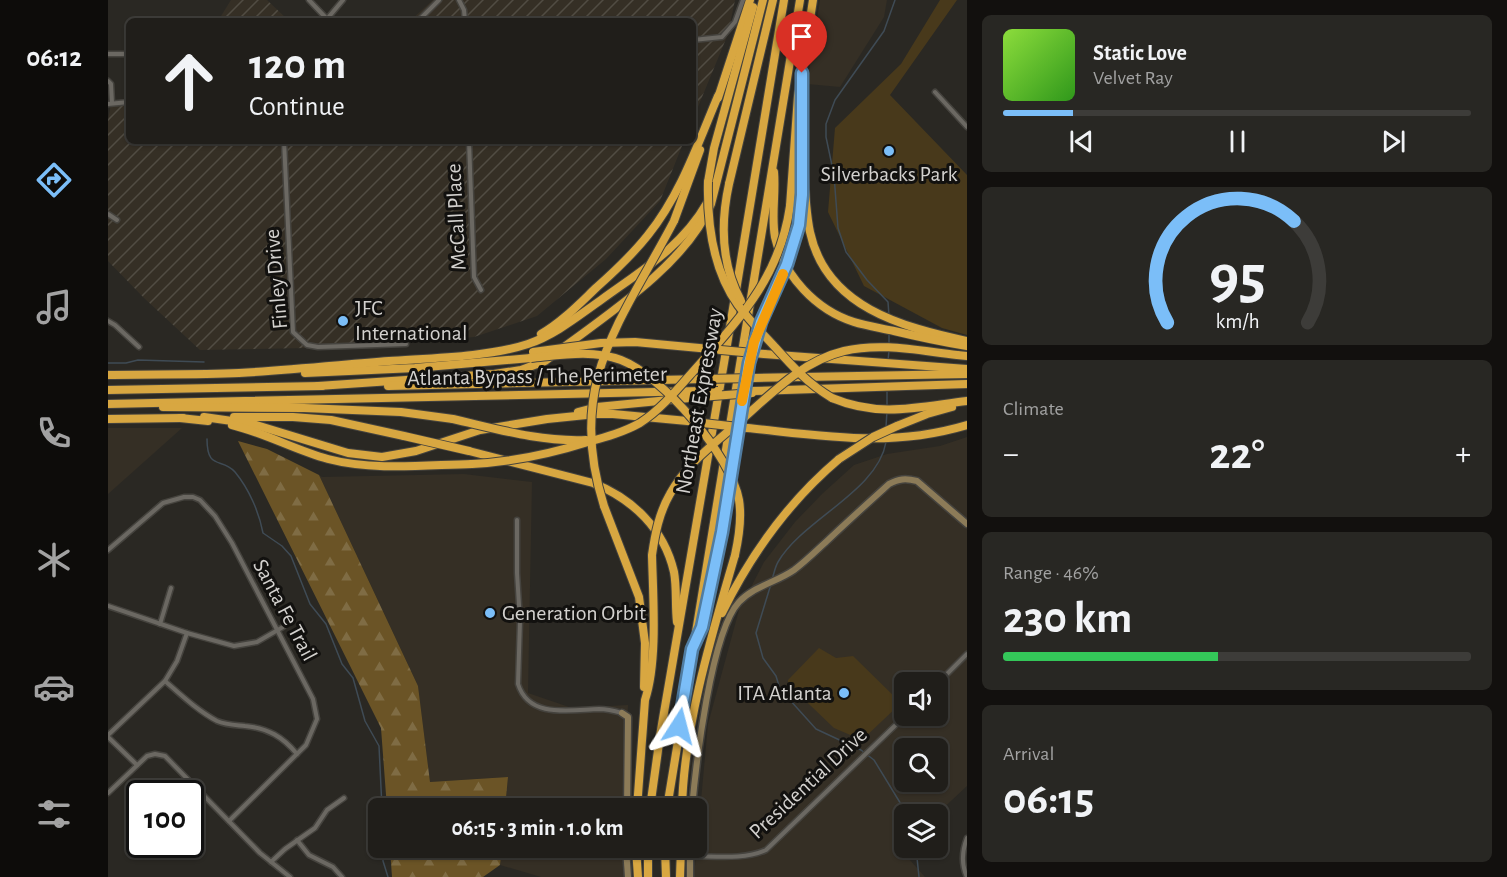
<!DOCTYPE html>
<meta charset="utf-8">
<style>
:root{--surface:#201e1a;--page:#282723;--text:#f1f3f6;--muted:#a2a2a2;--line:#3d3c39;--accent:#7bbef8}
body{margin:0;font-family:"Alegreya Sans",sans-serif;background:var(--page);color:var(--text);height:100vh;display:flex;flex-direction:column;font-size:22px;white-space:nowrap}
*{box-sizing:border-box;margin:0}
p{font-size:20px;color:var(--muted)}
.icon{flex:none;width:33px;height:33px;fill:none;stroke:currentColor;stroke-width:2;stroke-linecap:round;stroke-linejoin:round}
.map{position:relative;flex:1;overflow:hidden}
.panel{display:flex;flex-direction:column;gap:15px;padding:15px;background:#12100e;width:540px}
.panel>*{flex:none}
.hud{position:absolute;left:18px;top:18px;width:570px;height:126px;border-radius:9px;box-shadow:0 2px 4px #0004,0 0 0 2px var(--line);background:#201e1a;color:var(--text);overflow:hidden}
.controls{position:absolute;left:786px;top:672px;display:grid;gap:12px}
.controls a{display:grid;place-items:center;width:54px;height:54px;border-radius:9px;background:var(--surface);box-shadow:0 2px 4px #0004,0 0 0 2px var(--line);font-size:30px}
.speed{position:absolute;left:18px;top:780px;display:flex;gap:12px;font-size:30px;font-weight:700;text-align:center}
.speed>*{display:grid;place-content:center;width:78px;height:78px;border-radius:50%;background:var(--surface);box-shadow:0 2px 4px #0004,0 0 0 2px var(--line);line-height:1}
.speed .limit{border:3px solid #111;border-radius:9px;background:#fff;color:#111}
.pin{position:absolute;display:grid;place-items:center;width:51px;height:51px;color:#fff;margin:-62px -26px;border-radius:50% 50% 50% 0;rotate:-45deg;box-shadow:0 0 6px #0007}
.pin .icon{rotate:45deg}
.me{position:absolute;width:66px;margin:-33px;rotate:9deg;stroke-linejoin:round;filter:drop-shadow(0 0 4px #0008)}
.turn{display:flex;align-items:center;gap:21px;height:126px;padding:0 24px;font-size:27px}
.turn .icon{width:78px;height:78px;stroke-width:2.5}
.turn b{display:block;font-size:42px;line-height:51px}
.big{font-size:45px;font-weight:700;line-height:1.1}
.panel .card{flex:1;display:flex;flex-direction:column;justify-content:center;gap:9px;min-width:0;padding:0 21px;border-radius:9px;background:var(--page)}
.panel .dial{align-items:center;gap:0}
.dial svg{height:156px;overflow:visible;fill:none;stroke:var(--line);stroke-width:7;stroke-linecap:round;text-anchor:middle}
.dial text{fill:var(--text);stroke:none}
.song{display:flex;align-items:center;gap:18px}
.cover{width:72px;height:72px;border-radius:9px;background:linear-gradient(135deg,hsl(90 70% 55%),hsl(110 70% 35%))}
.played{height:6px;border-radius:3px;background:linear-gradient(90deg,var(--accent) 15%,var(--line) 15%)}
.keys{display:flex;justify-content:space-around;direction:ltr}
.heat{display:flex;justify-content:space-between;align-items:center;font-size:33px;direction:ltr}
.charge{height:9px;border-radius:4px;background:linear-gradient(90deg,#34c759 46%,var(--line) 0)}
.trip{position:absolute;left:260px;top:798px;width:339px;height:60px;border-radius:9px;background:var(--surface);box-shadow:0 2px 4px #0004,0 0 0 2px var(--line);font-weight:700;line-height:60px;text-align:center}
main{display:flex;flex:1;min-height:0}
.tabs{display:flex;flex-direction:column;width:108px;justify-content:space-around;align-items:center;background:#0d0c0a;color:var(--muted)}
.tabs .icon{width:42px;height:42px}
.tabs .current{color:var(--accent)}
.tabs b{font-size:27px;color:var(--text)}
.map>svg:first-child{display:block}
</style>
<main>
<nav class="tabs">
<b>06:12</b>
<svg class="icon current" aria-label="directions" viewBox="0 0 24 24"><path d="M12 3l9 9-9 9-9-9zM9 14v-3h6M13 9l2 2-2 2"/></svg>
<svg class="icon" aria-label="music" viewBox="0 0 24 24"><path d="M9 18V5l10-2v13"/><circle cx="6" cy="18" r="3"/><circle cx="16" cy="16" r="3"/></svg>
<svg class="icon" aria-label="phone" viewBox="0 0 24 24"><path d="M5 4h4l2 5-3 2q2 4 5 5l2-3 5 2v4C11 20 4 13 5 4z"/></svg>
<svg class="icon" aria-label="climate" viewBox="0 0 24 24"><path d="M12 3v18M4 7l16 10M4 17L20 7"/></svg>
<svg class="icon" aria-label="car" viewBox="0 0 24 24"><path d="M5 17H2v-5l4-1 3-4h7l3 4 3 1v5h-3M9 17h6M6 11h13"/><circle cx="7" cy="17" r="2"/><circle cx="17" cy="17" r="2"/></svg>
<svg class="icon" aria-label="filters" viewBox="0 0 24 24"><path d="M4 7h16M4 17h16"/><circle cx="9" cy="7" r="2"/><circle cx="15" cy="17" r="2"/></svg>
</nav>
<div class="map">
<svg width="859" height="877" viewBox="0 0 859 877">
<defs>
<pattern id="industrial-furrows" width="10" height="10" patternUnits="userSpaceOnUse" patternTransform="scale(1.5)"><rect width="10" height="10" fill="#352f25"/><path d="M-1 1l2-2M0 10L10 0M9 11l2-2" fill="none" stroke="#514c43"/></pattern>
<pattern id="forest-firs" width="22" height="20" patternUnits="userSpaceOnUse" patternTransform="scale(1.5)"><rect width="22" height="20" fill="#6b5426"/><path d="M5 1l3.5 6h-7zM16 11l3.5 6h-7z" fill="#7f6c44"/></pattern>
</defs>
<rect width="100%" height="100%" fill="#2a2823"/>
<g fill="#352f25" fill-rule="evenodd">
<polygon points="712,0 779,0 776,17 732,87 699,84"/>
<polygon points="0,428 74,428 0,494"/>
<path d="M859 437V786L829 814H796V846L793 850 817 877H586L600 724 631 610 656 562 687 522 714 494 746 465 779 454 832 446ZM796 682H830V716H796ZM796 748H830V782H796Z"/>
<polygon points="356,474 424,482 420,693 464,708 520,705 516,808 397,808 400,777 322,782 310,686 211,475 214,477"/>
<polygon points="394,848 517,848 519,877 433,877 392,865"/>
</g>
<g fill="url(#industrial-furrows)">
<polygon points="123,0 159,0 181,21 110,21"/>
<polygon points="325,0 627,0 620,34 585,119 585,21 302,21"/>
<polygon points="3,104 21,104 21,141 576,141 552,201 498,259 429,316 366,337 251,347 92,350 36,298 0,261 0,120"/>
</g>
<g fill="url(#forest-firs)">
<polygon points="130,441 159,449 211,475 310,686 322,782 400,777 397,808 279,808 273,728"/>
<polygon points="282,848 394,848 392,865 375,877 284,877"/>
</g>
<g fill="#48391b">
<polygon points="832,0 849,0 782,95 859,175 859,335 834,328 756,286 720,212 727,128 793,64"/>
<polygon points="711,648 728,658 745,656 793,703 754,740 726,728 680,684 680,680"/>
</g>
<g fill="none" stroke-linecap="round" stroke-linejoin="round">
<g stroke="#3f4b55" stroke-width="1.5">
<polyline points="781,316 780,302 759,280 738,252 730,228 726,175 718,137 718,124 727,100 776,31 787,0"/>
<polyline points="781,346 781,335"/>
<polyline points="780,361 781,350"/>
<polyline points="0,363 18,363 30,360 96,362"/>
<polyline points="779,406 779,392"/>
<polyline points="778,427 779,411"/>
<path d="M99 439C99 471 114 457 127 472 141 489 151 512 155 533L174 546 183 556 202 604 218 624 234 664 245 678 257 721 271 746 274 808"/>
<path d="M664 579C666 574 667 567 670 562 694 520 770 491 778 442"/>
<polyline points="663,584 648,633 655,658 668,676 672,689 708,729 753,750 766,760 799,814"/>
<polyline points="275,848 275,861 280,877"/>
<polyline points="808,848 811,877"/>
</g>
<g stroke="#45433e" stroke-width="7">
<g id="street">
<polyline points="201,0 219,19 235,0"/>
<polyline points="351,0 356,10 357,21"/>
<polyline points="310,21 331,0"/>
<polyline points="585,40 614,37 627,22 635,0"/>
<polyline points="0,54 18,54"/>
<polyline points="0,81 3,84 4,103"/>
<polyline points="827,92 859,127"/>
<polyline points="0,104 21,102"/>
<polyline points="176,141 185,332 199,345 210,347 298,344"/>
<polyline points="361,141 366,277 373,290"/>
<polyline points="0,214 9,220"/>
<polyline points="0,321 7,325 31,347"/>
<path d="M409 520V573L412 621 410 684C421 719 462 710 491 709 499 709 507 711 514 713"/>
<polyline points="0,550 55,503 76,497 85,497 92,500 107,516 124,543 205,699 209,719 198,745 121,821"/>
<polyline points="0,606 79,633 126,646 149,642 175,627"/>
<polyline points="52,624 63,588"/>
<path d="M57 681C73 695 90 711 109 721 118 725 128 725 137 726 160 728 175 737 189 754"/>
<polyline points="830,683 859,654"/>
<polyline points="0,735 57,681 69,661 79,633"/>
<polyline points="0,737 29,765"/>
<polyline points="0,793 39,756 47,754 57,756 152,853 182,877"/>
<polyline points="189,840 201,855 225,867 234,877"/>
<path d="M582 856C607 856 636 860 658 850L797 716"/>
<polyline points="163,862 177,849 207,828 219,810 236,798"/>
<path d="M859 877C853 864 854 851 859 838"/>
</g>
</g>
<g stroke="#45433e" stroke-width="9">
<g id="secondary">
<polyline points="514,713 520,717 520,722 519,808"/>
<path d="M584 808C588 764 603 632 631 602 646 586 669 582 686 570 698 561 709 550 720 540 740 521 760 503 781 484 791 479 797 478 809 481L859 524"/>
<polyline points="518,848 520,877"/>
<polyline points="582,848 582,877"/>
</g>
</g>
<g stroke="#45433e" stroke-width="10">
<g id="highway">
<polyline points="610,98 642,0"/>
<path d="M694 131C697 164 695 199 702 232 718 307 794 327 859 341"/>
<polyline points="694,133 694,100"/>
<path d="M666 172C668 194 663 216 667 237 676 276 708 310 746 322 759 326 773 328 786 331 811 337 835 342 859 346"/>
<polyline points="600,182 606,148 645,7"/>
<polyline points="621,184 665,0"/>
<polyline points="682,206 690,96 705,0"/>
<polyline points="566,221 592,150"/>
<polyline points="684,252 691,225 693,196"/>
<path d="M433 334C454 322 471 304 489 287 507 271 525 254 540 235 573 194 590 143 610 96"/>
<polyline points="656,354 859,369"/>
<polyline points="849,355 859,356"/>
<polyline points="197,373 307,368 423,358"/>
<path d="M0 375C44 374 88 375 131 373 181 370 231 365 281 361 323 358 381 357 420 344 447 335 470 316 493 300 533 271 574 247 599 203"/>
<polyline points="646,378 859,374"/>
<path d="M210 386 386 374 413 370 437 361C491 320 577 267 603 204L655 0"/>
<polyline points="280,386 596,379"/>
<polyline points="0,390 214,386"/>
<polyline points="645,391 859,384"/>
<path d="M724 398C772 418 810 407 859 401"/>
<polyline points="0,404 593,391"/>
<polyline points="55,407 196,408 293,412 345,419"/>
<polyline points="470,412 489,407 592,397"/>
<polyline points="96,417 145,424 240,453 274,457 308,451 372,430 439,419 488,414 505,414 590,422"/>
<polyline points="126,417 185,417 223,420 296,436"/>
<polyline points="72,418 100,421"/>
<polyline points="0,419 75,418"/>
<path d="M124 425C157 433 187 450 220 459 266 471 317 465 364 464"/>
<polyline points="789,426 819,414 844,407"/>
<path d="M639 428C717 436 782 448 859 425"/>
<path d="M361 451 485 483C525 499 556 529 566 572 569 588 567 606 569 622"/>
<polyline points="496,506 531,597 537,643 536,687"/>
<path d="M614 613C643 554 680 502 731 459"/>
<polyline points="589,636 594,626 614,532 641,363 653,322 673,277"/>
<path d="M529 808 537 700C550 661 545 597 544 555"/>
<polyline points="542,808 552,736 617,357 676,0"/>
<polyline points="559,808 692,0"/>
<path d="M574 808C576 725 604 634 627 555"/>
<polyline points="528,848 530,877"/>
<polyline points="540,848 540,877"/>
<polyline points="557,848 558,877"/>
<polyline points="572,877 573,848"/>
</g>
</g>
<use href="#street" stroke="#6b6862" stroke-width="4"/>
<use href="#secondary" stroke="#8c7b58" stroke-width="6"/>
<use href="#highway" stroke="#d8a741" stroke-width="8"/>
<g stroke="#45433e" stroke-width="10" stroke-linecap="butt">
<g id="highway-bridge">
<path d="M600 182C599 224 605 270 630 305 641 320 654 333 666 346 684 366 700 384 724 398"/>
<path d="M621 184C612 225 613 264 633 301"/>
<polyline points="673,277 684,252"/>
<polyline points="425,352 493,343 527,342 656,354"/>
<path d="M423 358C453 355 484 349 513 360 555 376 623 456 631 500 634 518 631 537 627 555"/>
<polyline points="596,379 646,378"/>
<polyline points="593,391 610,391"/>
<polyline points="592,397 644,393"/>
<path d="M345 419C389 429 432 442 478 440"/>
<polyline points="595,423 639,428"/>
<polyline points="296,436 361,451"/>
<polyline points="731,459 765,437 789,426"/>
<path d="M364 464C404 462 442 454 480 442 498 437 516 432 532 423 555 408 572 386 590 366 635 315 672 275 682 206"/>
<path d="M496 506C457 384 513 322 566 221"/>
<path d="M544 555C547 534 551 513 562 494 578 464 606 444 631 422 662 395 694 361 736 351 773 342 812 351 849 355"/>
</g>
</g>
<use href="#highway-bridge" stroke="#d8a741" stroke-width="8"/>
</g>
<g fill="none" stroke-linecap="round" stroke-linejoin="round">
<g stroke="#507ca1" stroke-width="15">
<polyline id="route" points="571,726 584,649 594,627 614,532 641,363 653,322 679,264 691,225 694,195 694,73"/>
</g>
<use href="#route" stroke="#7bbef8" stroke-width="10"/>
<polyline stroke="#f59e0b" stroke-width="10" points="634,401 646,342 675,274"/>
</g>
<g fill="#7bbef8" stroke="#12110f" stroke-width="2">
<circle cx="781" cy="151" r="6"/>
<circle cx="235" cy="321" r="6"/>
<circle cx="382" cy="613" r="6"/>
<circle cx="736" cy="693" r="6"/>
</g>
<g text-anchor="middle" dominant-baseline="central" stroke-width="6" stroke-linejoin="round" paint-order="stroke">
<g font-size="22" fill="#d3d1ce" stroke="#12110f" text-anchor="start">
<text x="781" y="174" text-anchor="middle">Silverbacks Park</text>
<text x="247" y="308">JFC<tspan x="247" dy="25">International</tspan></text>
<text x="394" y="613">Generation Orbit</text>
<text x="724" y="693" text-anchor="end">ITA Atlanta</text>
</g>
<g font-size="22" fill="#d3d1ce" stroke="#12110f">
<text transform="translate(348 217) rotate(-93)">McCall Place</text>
<text transform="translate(168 279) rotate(-95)">Finley Drive</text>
<text transform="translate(429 376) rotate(-1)">Atlanta Bypass / The Perimeter</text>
<text transform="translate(591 401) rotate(-80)">Northeast Expressway</text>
<text transform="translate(177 610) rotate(62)">Santa Fe Trail</text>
<text transform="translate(700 783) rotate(-43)">Presidential Drive</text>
</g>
</g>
</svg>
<div class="controls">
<a><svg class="icon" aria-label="sound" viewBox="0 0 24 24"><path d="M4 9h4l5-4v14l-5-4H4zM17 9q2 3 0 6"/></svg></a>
<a><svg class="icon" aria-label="search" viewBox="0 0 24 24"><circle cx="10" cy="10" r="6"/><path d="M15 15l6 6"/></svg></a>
<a><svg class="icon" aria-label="layers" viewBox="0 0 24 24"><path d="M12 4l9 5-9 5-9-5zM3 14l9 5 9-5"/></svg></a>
</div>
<div class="speed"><div class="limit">100</div></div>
<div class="pin" style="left:694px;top:73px;background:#d93025"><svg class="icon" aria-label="arrive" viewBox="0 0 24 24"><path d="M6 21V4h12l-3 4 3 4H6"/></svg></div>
<svg class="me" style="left:571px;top:726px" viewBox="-20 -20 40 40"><path d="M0-17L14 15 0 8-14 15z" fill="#7bbef8" stroke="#fff" stroke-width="4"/></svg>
<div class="trip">06:15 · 3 min · 1.0 km</div>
<div class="hud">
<div class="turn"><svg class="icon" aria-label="ahead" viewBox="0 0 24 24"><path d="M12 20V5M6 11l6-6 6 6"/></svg><div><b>120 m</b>Continue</div></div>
</div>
</div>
<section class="panel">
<div class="card">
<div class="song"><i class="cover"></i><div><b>Static Love</b><p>Velvet Ray</p></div></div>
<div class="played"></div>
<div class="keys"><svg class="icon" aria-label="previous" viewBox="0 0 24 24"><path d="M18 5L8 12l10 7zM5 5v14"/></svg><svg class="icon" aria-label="pause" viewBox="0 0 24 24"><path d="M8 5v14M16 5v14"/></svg><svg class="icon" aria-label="next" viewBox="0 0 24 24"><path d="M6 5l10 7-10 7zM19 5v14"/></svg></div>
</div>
<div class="card dial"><svg viewBox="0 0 100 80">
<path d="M14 69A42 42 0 1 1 86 69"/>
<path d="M14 69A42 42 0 0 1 79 17" stroke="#7bbef8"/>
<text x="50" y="56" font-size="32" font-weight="700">95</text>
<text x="50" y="72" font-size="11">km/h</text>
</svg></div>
<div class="card"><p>Climate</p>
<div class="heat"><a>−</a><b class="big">22°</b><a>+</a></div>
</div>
<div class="card"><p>Range · 46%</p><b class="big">230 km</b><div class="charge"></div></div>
<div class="card"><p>Arrival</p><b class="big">06:15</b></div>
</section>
</main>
